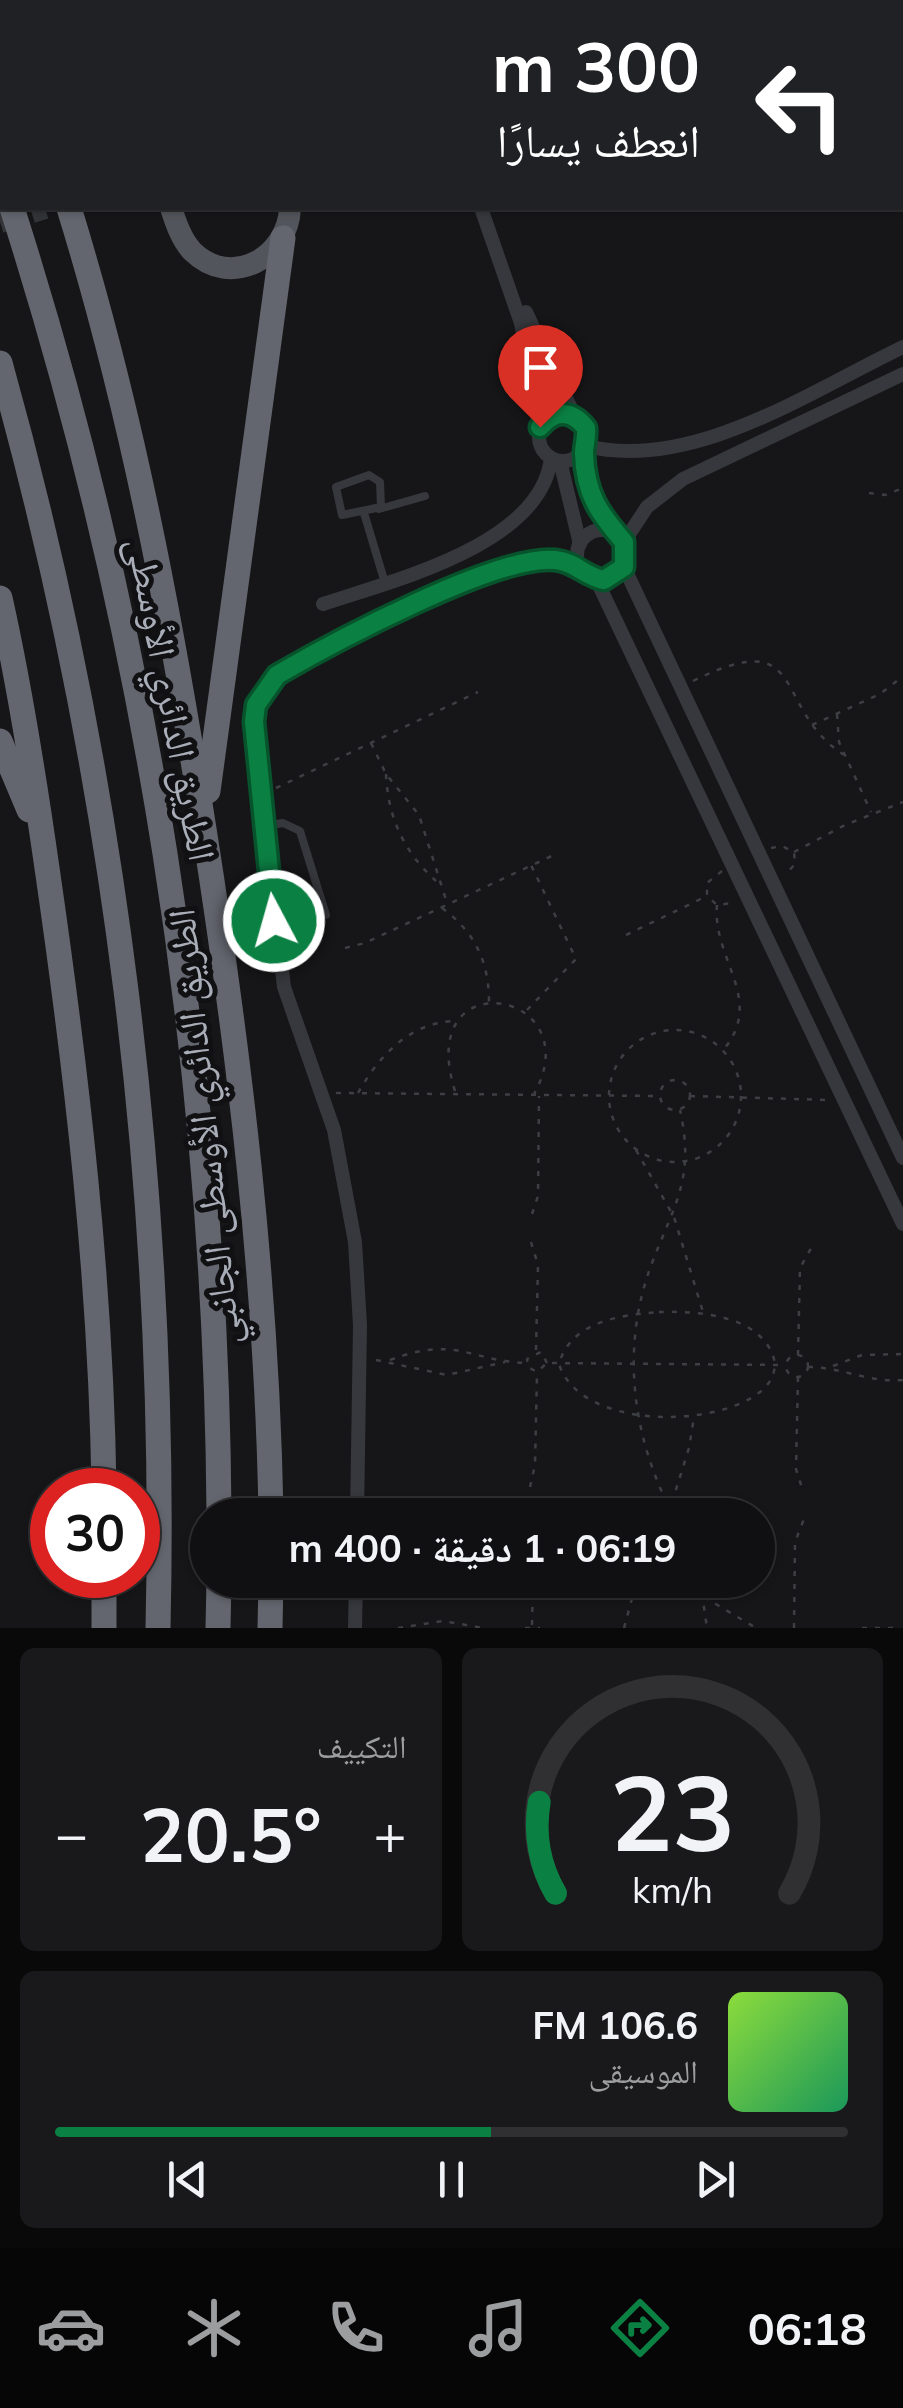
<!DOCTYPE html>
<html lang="ar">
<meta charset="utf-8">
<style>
:root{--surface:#101012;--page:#19191b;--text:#f1f3f6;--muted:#9c9d9f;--line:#303032;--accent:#0b8043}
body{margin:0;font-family:Mulish,"Noto Naskh Arabic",sans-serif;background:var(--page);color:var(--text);direction:rtl;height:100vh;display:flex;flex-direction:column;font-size:38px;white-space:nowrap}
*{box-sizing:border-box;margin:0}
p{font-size:32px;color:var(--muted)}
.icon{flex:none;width:55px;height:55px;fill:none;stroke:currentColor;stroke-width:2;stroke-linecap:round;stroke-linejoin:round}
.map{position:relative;height:1628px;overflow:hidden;direction:ltr}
.details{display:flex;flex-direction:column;gap:20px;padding:20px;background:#09090a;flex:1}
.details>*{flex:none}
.hud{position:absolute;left:0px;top:0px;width:905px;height:210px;box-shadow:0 2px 8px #0004,0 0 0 2px var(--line);direction:rtl;background:#202124;color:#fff;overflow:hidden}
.speed{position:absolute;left:30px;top:1468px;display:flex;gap:20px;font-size:50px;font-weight:700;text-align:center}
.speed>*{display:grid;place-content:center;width:130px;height:130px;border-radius:50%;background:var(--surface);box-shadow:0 2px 8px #0004,0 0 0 2px var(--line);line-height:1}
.speed .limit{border:15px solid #d22;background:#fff;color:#111}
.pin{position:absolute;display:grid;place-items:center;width:85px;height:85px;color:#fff;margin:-102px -42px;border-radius:50% 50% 50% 0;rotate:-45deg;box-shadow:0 0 10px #0007}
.pin .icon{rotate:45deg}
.me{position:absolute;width:110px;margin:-55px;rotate:354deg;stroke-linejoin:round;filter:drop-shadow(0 0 8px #0008)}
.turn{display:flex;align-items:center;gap:35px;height:210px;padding:0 40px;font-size:45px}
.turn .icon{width:130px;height:130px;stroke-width:2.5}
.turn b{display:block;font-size:70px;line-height:85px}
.big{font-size:75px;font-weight:700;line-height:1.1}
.details .card{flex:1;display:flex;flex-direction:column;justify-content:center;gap:15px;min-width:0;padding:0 35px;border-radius:15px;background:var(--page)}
.details .dial{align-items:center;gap:0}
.dial svg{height:260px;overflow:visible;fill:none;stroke:var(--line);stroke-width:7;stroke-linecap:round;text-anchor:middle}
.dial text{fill:var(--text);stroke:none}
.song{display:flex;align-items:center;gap:30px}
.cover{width:120px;height:120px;border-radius:15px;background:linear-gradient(135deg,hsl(90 70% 55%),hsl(150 70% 35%))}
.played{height:10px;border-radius:5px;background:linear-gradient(90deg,var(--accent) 55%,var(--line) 55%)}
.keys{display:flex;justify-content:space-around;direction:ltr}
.heat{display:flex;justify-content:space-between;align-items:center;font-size:55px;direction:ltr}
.details .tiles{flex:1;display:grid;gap:20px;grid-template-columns:1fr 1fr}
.card:last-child{grid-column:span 2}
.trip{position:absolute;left:190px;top:1498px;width:585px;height:100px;border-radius:50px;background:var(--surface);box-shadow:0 2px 8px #0004,0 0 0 2px var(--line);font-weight:700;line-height:100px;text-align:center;direction:rtl}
.tabs{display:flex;height:160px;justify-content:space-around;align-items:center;background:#060607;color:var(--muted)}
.tabs .icon{width:70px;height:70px}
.tabs .selected{color:var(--accent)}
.tabs b{font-size:45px;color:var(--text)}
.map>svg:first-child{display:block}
</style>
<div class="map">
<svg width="903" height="1628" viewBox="0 0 903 1628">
<rect width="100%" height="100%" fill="#161618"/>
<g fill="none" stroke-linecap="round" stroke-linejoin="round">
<g stroke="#333438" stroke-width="22" stroke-dasharray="22 11" stroke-linecap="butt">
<polyline points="0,56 2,55"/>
<polyline points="0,222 45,208"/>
</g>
<g stroke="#3d3f44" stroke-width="2.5" stroke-dasharray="5 8" stroke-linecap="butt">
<polyline points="869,493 885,495 903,488"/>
<path d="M693 681C810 623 771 708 844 755"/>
<polyline points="837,714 839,742 871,812"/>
<polyline points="812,725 880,694 902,677"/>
<polyline points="371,743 386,774 419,815 447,903"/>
<path d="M386 774C388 818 404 852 436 881"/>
<polyline points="276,788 478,692"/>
<polyline points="771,848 782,846 794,852 795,864 786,874"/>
<polyline points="794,852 845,825 903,802"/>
<polyline points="722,871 707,883 707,896 717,905 733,903"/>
<path d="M717 905C712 959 765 999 724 1049"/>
<path d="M442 908C475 932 489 962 489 1002"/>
<polyline points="626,935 707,896"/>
<polyline points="345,948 365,943 556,854"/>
<polyline points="527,1010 576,959 531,865"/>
<circle cx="675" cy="1096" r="66"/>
<circle cx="675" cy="1095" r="15"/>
<path d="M455 1091C413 958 592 990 534 1094"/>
<polyline points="336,1093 659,1096"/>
<path d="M358 1093C379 1056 409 1023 454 1021"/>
<polyline points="690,1096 829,1100"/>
<polyline points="636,1150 674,1217 703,1312"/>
<polyline points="532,1214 538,1196 539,1096"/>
<polyline points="531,1242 538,1265 536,1350"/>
<path d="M659 1312C696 1311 761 1314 774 1359 777 1372 770 1384 760 1392 713 1429 580 1429 559 1364 571 1321 621 1315 659 1312Z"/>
<polyline points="798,1355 800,1268 814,1243"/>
<circle cx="797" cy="1366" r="11"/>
<polyline points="376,1360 447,1375 505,1362"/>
<path d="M390 1360C456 1335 469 1361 527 1363"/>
<polyline points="547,1363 541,1352 527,1359 528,1367 537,1372 547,1363 786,1365"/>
<polyline points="833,1366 862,1355 903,1354"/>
<path d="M808 1367C841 1367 869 1383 903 1380"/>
<polyline points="798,1377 796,1469 802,1488"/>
<polyline points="530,1487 535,1465 537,1374"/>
<polyline points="668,1515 689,1448 694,1417"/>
<path d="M673 1515C632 1437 620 1347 652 1263 675 1203 695 1178 680 1110"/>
<polyline points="700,1580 707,1628"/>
<polyline points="704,1597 756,1628"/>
<polyline points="532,1625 533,1580"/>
<polyline points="398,1628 443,1621 483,1628"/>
<polyline points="525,1628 540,1628"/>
<polyline points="624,1628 637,1580"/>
<polyline points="794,1628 795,1542 804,1519"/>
<polyline points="862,1628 901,1628"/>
</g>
<g stroke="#37383d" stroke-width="8">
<polyline points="410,0 411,2"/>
<polygon points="369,475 380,482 381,507 342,515 336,487"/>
<polyline points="379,509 425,496"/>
<polyline points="364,513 385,583"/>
<polyline points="264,826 283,823 300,831 326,915"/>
</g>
<g stroke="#37383d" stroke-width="14">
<polyline points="481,208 521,323 540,427"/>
<polyline points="526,312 574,415"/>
<circle cx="563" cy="437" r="24"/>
<path d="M586 446C692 472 809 392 903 347"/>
<polyline points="584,450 592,495 608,531"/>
<polyline points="560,461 580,544"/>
<circle cx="602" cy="555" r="25"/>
<polyline points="624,542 647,507 683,479 903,374"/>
<polyline points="624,567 903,1158"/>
<polyline points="596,579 903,1224"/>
<path d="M323 604C394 580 541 545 551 458"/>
<polyline points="357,1515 360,1325 355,1242 334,1130 284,987 257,756 257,705 265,688 293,666 490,570 533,561 580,566"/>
<polyline points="355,1628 356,1580"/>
</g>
<g stroke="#53555c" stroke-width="22">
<polyline points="494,2 500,0"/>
<polyline points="622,2 627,0"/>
<path d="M171 208C176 223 181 239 192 251 231 290 288 257 290 208"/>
</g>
<g stroke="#63666e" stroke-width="25">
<polyline points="197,0 199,2"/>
<polyline points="0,6 2,12"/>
<polyline points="0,170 2,178"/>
<path d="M12 208C147 630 216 1072 219 1515"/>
<path d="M69 208C132 412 171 619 204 829 240 1058 267 1283 271 1515"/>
<path d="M0 363C115 773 168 1202 158 1628"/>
<path d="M0 598C20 687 34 777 47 868 77 1075 101 1281 104 1490"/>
<polyline points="0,741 29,810"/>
<polyline points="208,791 283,238"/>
<polyline points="104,1628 104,1575"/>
<polyline points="218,1628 219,1580"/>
<polyline points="270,1628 271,1580"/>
</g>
</g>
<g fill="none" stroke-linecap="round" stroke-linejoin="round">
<g stroke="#07532c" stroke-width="25">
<path id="route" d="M274 921 254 722 256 705 277 675C332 643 498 554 555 560 576 562 585 577 604 580L624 567V542C600 514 585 495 584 453 584 445 587 438 586 428 572 410 555 409 540 427"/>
</g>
<use href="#route" stroke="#0b8043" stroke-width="18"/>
</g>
<g text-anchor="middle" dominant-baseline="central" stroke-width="10" stroke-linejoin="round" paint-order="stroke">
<g font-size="38" fill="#a8adb8" stroke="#111113">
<text transform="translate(172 699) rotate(79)">الطريق الدائري الأوسطى</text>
<text transform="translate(203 1127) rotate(-96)">الطريق الدائري الأوسطى الجانبي</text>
</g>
</g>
</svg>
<div class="speed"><div class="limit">30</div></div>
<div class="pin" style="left:540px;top:427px;background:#d93025"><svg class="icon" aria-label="arrive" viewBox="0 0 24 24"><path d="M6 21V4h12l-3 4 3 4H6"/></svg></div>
<svg class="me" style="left:274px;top:921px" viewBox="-20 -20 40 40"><circle r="17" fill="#0b8043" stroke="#fff" stroke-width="3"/><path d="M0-11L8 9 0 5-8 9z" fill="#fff"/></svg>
<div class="trip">06:19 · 1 دقيقة · 400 m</div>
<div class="hud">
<div class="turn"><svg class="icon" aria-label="left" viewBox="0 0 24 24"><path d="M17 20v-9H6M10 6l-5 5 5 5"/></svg><div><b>300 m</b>انعطف يسارًا</div></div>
</div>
</div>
<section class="details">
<div class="tiles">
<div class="card dial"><svg viewBox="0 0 100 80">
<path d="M14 69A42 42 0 1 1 86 69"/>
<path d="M14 69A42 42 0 0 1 9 41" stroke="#0b8043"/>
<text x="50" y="56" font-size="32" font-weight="700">23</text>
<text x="50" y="72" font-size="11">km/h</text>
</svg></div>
<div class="card"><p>التكييف</p>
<div class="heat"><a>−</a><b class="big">20.5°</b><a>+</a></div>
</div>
<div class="card">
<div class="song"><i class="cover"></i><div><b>106.6 FM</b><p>الموسيقى</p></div></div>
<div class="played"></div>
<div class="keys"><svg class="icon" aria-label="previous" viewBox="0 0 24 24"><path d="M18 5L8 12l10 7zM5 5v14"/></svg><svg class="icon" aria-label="pause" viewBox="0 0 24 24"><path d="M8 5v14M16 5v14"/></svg><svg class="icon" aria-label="next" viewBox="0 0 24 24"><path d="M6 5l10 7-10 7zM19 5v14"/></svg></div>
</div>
</div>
</section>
<nav class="tabs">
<b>06:18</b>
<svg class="icon selected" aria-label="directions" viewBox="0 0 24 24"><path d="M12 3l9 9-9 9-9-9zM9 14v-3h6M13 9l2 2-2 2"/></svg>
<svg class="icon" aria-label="music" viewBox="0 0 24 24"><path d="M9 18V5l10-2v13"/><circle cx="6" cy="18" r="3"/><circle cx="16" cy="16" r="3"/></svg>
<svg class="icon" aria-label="phone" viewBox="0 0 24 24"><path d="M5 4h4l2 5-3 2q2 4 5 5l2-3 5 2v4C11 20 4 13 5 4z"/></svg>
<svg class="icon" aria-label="climate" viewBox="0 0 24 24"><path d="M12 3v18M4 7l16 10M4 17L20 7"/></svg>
<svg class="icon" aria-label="car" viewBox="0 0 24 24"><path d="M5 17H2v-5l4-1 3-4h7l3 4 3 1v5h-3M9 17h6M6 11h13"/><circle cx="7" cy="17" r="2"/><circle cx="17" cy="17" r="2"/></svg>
</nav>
